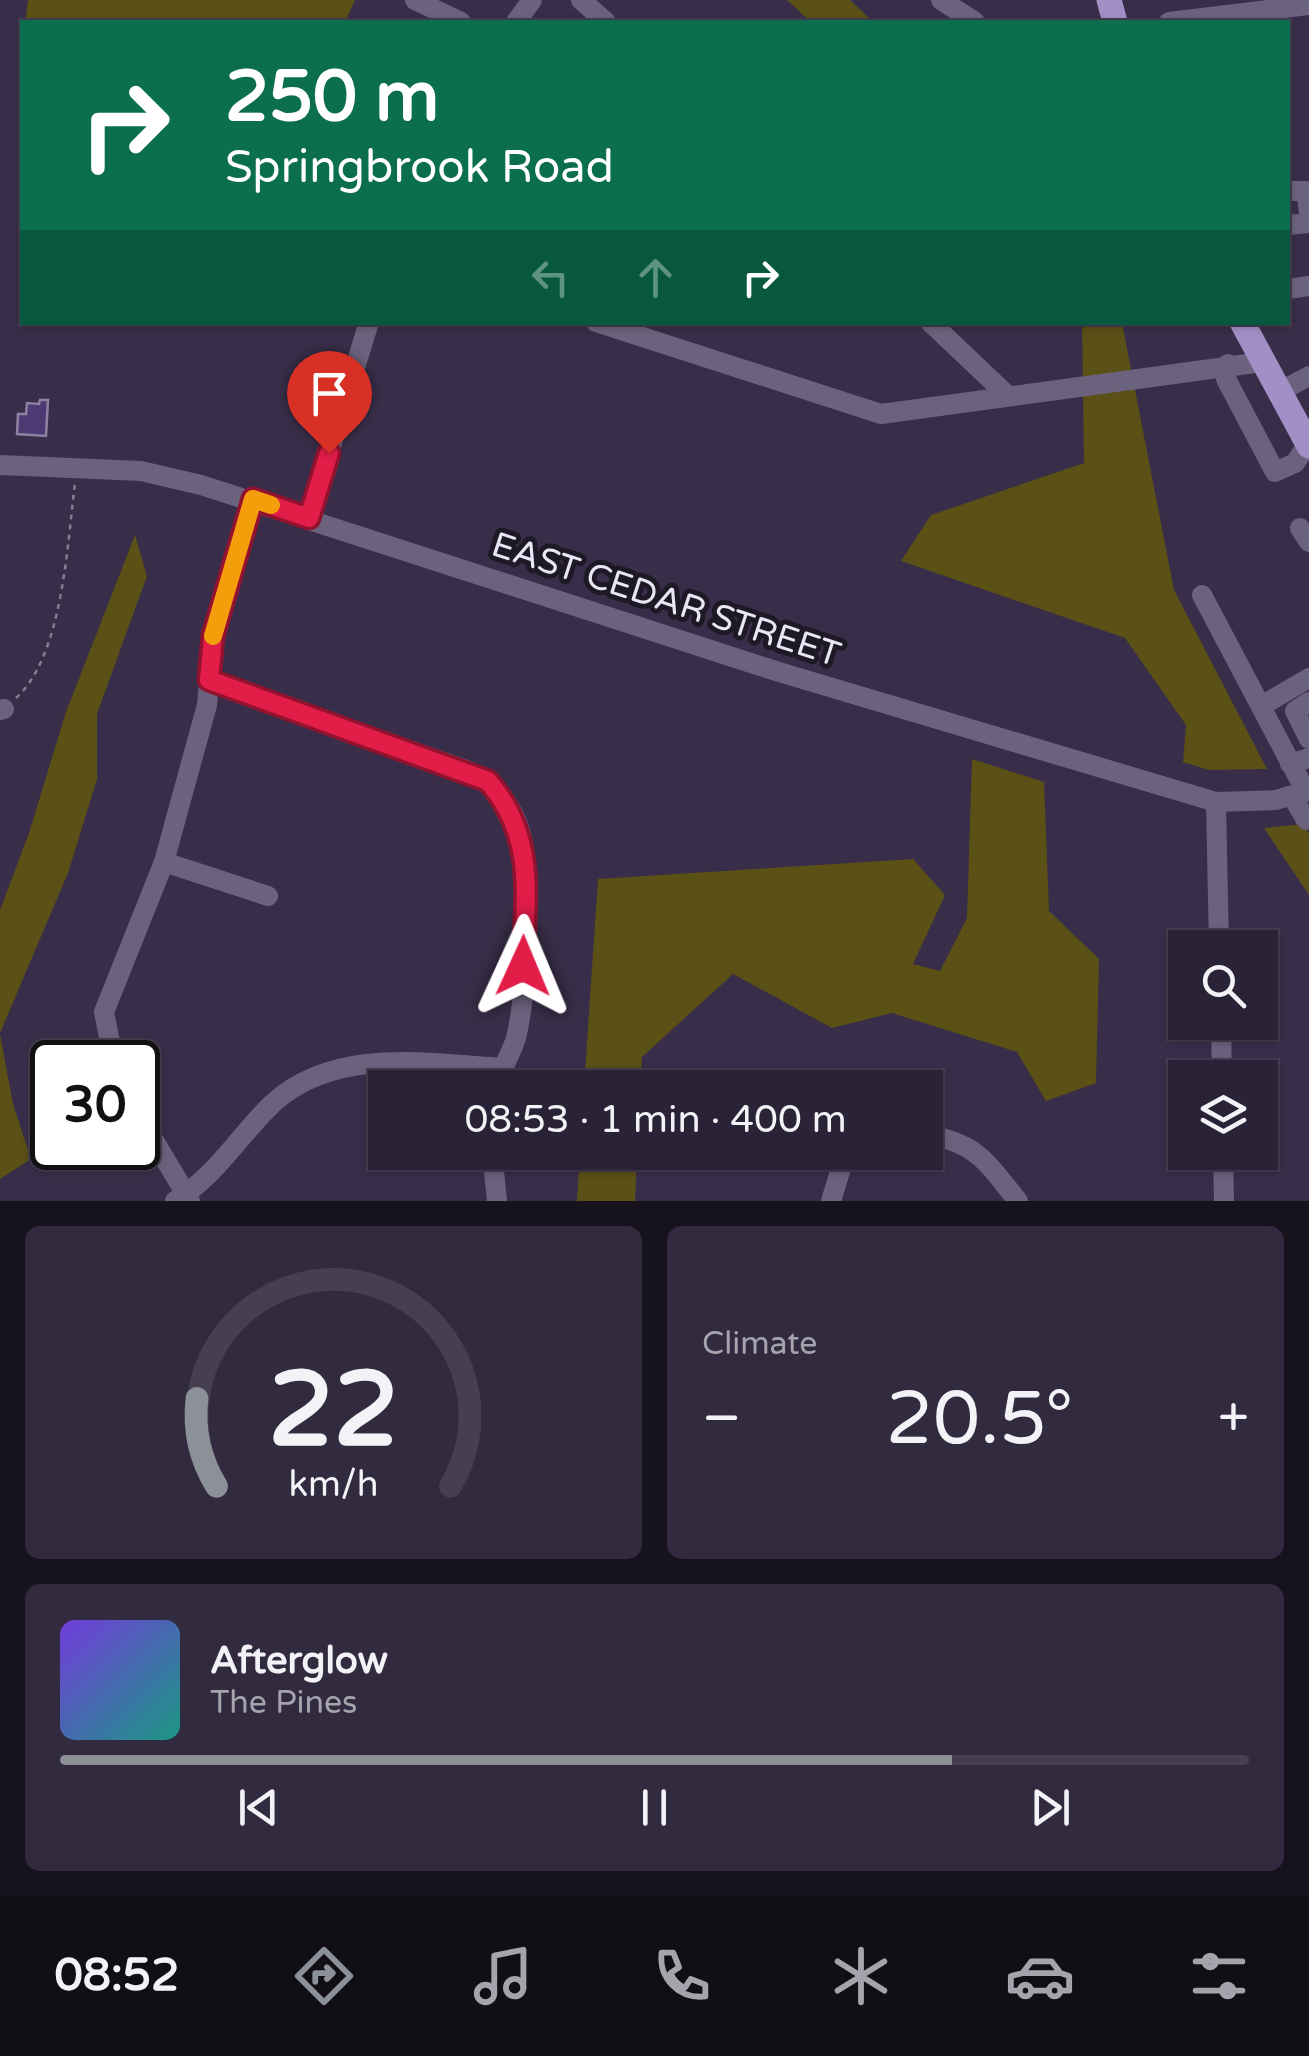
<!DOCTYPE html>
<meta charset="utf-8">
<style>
:root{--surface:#2a2237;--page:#322a3f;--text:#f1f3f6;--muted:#a5a4ad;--line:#463f52;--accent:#8c9099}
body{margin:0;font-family:"Varela Round",sans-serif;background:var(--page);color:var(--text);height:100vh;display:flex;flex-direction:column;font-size:38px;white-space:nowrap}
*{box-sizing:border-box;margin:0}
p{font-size:32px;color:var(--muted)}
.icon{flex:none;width:55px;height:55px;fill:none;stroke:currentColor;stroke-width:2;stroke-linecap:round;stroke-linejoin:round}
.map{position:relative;height:1201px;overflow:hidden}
.details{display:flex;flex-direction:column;gap:25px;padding:25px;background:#17131e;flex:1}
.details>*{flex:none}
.banner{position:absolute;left:20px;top:20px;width:1270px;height:305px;border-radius:0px;box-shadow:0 2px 8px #0004,0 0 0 2px var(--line);background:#0b6e4f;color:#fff;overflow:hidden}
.controls{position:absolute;left:1168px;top:930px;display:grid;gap:20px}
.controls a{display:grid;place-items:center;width:110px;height:110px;border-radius:0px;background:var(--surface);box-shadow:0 2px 8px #0004,0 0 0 2px var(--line);font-size:50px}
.speed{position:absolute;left:30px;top:1040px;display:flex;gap:20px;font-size:50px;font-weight:700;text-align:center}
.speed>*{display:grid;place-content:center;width:130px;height:130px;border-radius:50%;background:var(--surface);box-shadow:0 2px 8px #0004,0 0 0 2px var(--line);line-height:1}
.speed .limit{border:5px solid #111;border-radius:15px;background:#fff;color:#111}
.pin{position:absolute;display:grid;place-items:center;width:85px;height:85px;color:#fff;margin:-102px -42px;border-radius:50% 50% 50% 0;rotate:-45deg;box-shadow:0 0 10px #0007}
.pin .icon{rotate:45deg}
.me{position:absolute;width:110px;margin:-55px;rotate:1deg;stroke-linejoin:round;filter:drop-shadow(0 0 8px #0008)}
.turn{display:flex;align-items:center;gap:35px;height:210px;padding:0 40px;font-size:45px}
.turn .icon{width:130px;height:130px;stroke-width:2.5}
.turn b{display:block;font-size:70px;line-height:85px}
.lanes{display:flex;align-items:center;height:95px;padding:0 40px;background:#0003;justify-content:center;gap:50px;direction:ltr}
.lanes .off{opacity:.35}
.big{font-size:75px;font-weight:600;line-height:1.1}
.details .widget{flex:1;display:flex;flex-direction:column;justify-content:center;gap:15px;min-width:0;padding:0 35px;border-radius:15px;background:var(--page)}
.details .dial{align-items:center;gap:0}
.dial svg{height:260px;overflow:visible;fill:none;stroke:var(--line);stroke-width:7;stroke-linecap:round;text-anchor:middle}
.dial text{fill:var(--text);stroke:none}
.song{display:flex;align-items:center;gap:30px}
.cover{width:120px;height:120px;border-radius:15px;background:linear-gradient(135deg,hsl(260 70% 55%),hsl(170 70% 35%))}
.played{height:10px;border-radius:5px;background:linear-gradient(90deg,var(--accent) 75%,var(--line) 75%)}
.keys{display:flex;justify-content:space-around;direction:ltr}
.heat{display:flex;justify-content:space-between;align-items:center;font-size:55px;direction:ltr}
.details .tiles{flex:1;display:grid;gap:25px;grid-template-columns:1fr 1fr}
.widget:last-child{grid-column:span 2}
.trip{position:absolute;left:368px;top:1070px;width:575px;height:100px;border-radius:0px;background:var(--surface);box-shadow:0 2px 8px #0004,0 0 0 2px var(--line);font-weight:600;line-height:100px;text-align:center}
.dock{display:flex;height:160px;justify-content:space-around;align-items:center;background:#110e16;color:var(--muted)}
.dock .icon{width:70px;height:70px}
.dock .on{color:var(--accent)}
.dock b{font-size:45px;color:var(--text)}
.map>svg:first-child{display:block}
</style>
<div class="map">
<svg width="1309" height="1201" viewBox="0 0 1309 1201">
<rect width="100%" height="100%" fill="#382e49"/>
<g fill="#5b5015">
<polygon points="28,0 355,0 345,22 25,22"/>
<polygon points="787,0 850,0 873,22 811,22"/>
<polygon points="1082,323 1122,323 1174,590 1267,769 1209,770 1183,762 1186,725 1125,638 901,561 931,515 1084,463"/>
<polygon points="135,535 147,576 97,714 97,779 68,873 0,1033 0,910 29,833 66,712"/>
<polygon points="972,759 1044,782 1049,911 1099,959 1096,1083 1046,1101 1017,1052 892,1013 832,1028 733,974 642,1057 640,1087 584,1087 598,879 913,859 945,895 913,964 940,971 967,918"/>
<polygon points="1303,824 1309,833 1309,895 1264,828"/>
<polygon points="0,1034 13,1104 31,1159 0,1179"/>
<polygon points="580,1153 637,1153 635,1201 577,1201"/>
</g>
<polygon fill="#4f3972" stroke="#8d82a3" stroke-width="2.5" points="40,400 48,400 46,436 17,434 18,414 26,414 27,403 39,404"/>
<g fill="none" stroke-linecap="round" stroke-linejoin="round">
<path stroke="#857d94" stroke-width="2.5" stroke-dasharray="5 5" stroke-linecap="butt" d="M16 698C63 655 67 545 75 483"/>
<g stroke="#6b627d" stroke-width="20">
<polyline points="415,0 461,22"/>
<polyline points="581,0 606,22"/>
<polyline points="941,0 975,22"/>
<polyline points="516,22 532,0"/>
<polyline points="1169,22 1309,5"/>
<polyline points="1288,191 1306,191 1309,212"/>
<polyline points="1288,225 1309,223"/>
<polyline points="1288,289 1309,286"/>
<polyline points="596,322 881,414 1262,362"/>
<polyline points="930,322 1007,395"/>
<polyline points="1228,364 1226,379 1275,472 1295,463 1309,442"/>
<polyline points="1279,392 1309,376"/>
<polyline points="0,465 141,471 201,485 779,672 1216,802 1276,800 1309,790"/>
<polyline points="309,518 369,322"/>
<polyline points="1300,528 1309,542"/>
<polyline points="1202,595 1306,792"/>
<path d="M209 680 466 770C492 783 512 802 520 831 533 876 527 992 516 1038 511 1055 500 1069 497 1088"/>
<polyline points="1309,702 1295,711 1309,739"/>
<polyline points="1263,705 1309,678"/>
<polyline points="0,710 4,709"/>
<polyline points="1290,764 1309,758"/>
<polyline points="1292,796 1306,820"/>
<polyline points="1216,802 1219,948"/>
<polyline points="164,862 268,896"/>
<polyline points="1221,1022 1222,1078"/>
<polyline points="114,1062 104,1012 164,862 207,705 213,636 253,499"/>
<polyline points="138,1114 190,1201"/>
<path d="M925 1134C979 1144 985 1161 1018 1201"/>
<polyline points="492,1152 497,1201"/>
<polyline points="1223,1152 1224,1201"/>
<path d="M175 1201C216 1176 238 1137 272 1104 334 1047 424 1063 501 1068"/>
<polyline points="831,1201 846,1152"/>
</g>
<g stroke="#a28fc5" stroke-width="25">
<polyline points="1109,0 1115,22"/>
<polyline points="1242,322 1309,446"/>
</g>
</g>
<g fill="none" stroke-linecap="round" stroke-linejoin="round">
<g stroke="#92132f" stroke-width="25">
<path id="route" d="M329 453 309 518 253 499 213 636 209 680 488 781C537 838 525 896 523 966"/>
</g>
<use href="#route" stroke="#e11d48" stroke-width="18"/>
<polyline stroke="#f59e0b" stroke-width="18" points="213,636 253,499 271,505"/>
</g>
<g text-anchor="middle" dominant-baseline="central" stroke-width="10" stroke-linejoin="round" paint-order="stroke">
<g font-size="35" fill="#eae5f7" stroke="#1d1925">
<text transform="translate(666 600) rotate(18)">EAST CEDAR STREET</text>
</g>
</g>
</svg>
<div class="controls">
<a><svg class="icon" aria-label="search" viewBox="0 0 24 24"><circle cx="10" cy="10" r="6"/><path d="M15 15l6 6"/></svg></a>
<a><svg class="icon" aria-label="layers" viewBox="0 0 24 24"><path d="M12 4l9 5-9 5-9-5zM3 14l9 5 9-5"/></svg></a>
</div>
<div class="speed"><div class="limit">30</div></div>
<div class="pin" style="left:329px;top:453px;background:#d93025"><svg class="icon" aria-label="arrive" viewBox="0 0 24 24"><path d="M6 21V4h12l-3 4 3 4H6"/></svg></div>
<svg class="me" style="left:523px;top:966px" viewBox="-20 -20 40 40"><path d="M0-17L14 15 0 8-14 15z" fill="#e11d48" stroke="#fff" stroke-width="4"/></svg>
<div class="trip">08:53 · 1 min · 400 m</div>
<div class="banner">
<div class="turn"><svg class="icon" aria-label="right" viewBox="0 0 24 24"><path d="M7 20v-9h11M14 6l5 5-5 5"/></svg><div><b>250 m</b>Springbrook Road</div></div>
<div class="lanes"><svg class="icon off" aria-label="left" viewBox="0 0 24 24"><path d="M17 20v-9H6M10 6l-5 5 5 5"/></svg><svg class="icon off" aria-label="ahead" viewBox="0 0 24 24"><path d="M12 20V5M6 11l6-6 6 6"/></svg><svg class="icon" aria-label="right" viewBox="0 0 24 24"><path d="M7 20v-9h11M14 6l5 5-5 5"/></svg></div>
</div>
</div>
<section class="details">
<div class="tiles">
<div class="widget dial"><svg viewBox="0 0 100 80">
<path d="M14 69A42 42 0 1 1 86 69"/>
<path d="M14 69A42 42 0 0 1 8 42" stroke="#8c9099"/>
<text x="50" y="56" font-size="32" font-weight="700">22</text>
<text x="50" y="72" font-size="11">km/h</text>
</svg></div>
<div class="widget"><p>Climate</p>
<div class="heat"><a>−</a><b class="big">20.5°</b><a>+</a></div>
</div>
<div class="widget">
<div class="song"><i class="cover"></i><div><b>Afterglow</b><p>The Pines</p></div></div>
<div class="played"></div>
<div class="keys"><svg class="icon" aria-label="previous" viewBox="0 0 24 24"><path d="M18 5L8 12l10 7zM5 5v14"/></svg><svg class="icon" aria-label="pause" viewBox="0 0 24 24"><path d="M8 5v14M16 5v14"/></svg><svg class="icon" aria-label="next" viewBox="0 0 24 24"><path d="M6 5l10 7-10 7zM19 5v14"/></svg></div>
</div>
</div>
</section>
<nav class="dock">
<b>08:52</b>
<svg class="icon on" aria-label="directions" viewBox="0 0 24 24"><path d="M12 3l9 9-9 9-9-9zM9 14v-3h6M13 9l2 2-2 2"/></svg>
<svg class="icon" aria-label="music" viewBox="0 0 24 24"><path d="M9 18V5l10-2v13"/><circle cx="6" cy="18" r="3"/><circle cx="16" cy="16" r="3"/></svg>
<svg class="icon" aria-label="phone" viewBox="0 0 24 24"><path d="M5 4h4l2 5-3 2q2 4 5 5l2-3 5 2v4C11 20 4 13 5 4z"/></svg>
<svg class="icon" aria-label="climate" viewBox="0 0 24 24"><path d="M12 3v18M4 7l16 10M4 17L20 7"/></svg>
<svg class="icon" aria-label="car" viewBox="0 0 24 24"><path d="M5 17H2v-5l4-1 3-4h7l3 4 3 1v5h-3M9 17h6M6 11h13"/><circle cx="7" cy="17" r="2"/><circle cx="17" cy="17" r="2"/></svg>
<svg class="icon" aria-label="filters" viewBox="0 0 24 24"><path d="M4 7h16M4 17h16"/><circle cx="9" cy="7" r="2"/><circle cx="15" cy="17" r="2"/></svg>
</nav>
